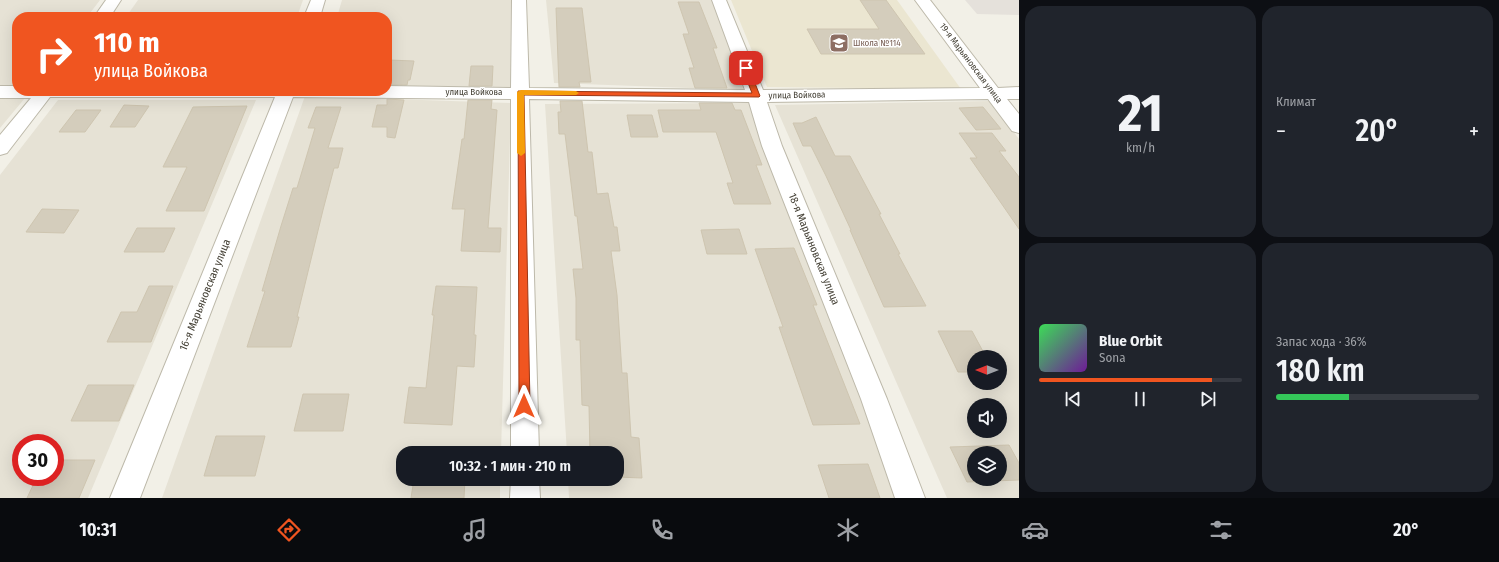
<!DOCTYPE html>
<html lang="ru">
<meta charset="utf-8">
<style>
:root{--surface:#171b24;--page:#20242c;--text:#f1f3f6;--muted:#9ea1a6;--line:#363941;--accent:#f05520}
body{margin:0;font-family:"Fira Sans Condensed",sans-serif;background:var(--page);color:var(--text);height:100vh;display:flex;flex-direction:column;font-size:15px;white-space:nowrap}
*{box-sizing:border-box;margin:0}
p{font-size:13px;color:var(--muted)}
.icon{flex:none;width:22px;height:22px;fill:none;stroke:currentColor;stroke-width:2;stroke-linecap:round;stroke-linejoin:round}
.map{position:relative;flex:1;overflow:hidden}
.panel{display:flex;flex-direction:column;gap:6px;padding:6px;background:#0d0f14;width:480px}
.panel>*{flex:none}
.hud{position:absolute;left:12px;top:12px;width:380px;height:84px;border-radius:16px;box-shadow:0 4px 16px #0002;background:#f05520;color:#fff;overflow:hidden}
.needle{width:26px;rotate:270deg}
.buttons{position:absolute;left:967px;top:350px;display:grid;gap:8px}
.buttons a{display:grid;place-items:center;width:40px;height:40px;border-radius:50%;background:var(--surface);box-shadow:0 4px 16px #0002;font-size:20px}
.speed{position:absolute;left:12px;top:434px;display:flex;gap:8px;font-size:20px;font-weight:700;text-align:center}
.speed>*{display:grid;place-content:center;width:52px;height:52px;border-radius:50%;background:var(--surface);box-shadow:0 4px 16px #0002;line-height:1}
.speed .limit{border:6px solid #d22;background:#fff;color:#111}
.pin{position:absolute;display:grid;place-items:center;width:34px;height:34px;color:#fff;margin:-17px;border-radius:8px;box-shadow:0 2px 6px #0006}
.me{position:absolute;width:44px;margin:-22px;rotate:0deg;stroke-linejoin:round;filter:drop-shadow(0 0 3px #0008)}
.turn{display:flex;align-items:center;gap:14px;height:84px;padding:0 16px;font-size:18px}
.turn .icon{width:52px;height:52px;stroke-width:2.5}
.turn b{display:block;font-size:28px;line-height:34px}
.big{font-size:30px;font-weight:600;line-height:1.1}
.panel .widget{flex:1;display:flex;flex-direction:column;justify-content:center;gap:6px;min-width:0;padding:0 14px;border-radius:16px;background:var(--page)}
.panel .dial{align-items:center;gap:0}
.dial b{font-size:52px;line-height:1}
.song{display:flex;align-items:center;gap:12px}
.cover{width:48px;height:48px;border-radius:6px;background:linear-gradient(135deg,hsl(130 70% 55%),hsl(280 70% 35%))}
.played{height:4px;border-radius:2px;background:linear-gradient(90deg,var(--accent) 85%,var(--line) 85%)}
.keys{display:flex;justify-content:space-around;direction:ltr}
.heat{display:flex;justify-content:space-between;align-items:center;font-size:22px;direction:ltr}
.charge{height:6px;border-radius:3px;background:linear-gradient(90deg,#34c759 36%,var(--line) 0)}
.panel .tiles{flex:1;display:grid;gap:6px;grid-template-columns:repeat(2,1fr)}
.trip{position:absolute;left:396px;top:446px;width:228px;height:40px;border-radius:16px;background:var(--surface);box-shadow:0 4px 16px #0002;font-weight:600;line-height:40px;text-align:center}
.tabs{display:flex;height:64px;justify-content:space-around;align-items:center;background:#090b0e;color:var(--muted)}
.tabs .icon{width:28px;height:28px}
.tabs .on{color:var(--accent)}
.tabs b{font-size:18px;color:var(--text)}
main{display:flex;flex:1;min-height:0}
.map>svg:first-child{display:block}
</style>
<main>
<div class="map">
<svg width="1019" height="498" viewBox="0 0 1019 498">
<rect width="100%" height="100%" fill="#f2f0e7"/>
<g fill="#e6e2d5" fill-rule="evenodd">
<polygon points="0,0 100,0 87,17 17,17 17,86 0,86"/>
<polygon points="138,0 303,0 297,17 126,17"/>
<polygon points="342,0 511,0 510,87 387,86 387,17 337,17"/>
<polygon points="546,0 712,0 744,90 554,83"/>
<polygon points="305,96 511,103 501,453 403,453 403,479 500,479 500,498 162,498"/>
<polygon points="0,98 25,98 0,128"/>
<path d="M58 100H256L88 498H0V175ZM21 443H55V477H21Z"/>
<path d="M991 101 1019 139V498H947L775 105ZM974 357H1000V383H974ZM974 405H1000V431H974ZM974 453H1000V479H974Z"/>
<polygon points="749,103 898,498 569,498 568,479 617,479 617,453 567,453 545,104"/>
</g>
<polygon fill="#e5e1db" points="965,0 1019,0 1019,15 977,14"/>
<polygon fill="#ebe6d1" points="731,0 897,0 961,89 767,87"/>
<g fill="#d4cdbc" stroke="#cec5b0" fill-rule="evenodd">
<polygon points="860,0 886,0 925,54 821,54 807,29 879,29"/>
<polygon points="678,2 699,2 717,48 713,48 727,88 695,88 689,68 694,68 683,34 689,34"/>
<polygon points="556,8 582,8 591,82 579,82 580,87 559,87"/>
<polygon points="389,60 414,61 410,80 408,80 407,85 387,85 387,70"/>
<polygon points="471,66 493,66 492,86 469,86"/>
<polygon points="387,99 404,100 395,138 387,137 387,127 372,127 377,105 387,105"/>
<polygon points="468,100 492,100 491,109 497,110 488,228 501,228 500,252 461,251 465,209 452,209 462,139 464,139"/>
<polygon points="560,101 582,101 588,152 592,152 597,194 608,193 614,227 617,227 620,251 611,251 617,295 622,373 627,373 631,437 639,438 642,478 617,477 617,453 590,453 589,406 582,405 580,340 576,340 576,298 573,269 583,269 577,216 575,216 565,134 559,134 558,112 561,112"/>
<polygon points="699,103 732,103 735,110 741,110 762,165 756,165 771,204 734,204 727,183 733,183 716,132 663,132 658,110 701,110"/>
<polygon points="124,105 149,106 135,127 110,127"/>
<polygon points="247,106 204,211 166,211 187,167 163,167 193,107"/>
<polygon points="316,107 341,107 328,148 343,148 338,168 334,168 323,210 297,317 299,317 291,347 247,347 265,291 262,291 281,226 293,188 297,188 315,128 308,128"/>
<polygon points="983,107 1001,129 976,130 959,108"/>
<polygon points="76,110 101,110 85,132 59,132"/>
<polygon points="627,115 652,115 658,137 631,137"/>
<polygon points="816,117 835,156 850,156 881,214 879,214 900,254 898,254 926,306 884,307 850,230 851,230 826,176 811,146 803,146 793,123 802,123"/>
<polygon points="959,133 992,133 1006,151 999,151 1019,177 1019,229 970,158 977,158"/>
<polygon points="42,209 79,210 64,233 26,232"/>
<polygon points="137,228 175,228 164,252 124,252"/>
<polygon points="739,229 747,254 707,254 701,230"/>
<polygon points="794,248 817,305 813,305 860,424 813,425 779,327 783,327 755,249"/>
<polygon points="149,286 173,286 151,342 107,342 121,312 137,312"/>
<polygon points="436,286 477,287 474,335 476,335 474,367 457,366 452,425 404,423 409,387 426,388 434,315 432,315"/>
<polygon points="938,331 972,331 986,357 974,357 974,372 958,372"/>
<polygon points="88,385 134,385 119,421 71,421"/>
<polygon points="303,394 349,394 343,431 294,431"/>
<polygon points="216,436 265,436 255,476 204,476"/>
<path d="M1009 445 1019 463V480L967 482 950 447ZM974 453H1000V479H974Z"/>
<polygon points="55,460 95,460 79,498 27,498 37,477 55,477"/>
<polygon points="868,464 880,498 829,498 818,465"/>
<polygon points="414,479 465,479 464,498 411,498"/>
</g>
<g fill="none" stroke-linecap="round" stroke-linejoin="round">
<g stroke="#bdb9aa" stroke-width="2">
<g id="minor">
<polygon points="106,0 121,0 110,17 94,17"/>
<polygon points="311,0 325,0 320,17 304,17"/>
<polygon points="512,0 526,0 529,88 745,90 712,0 726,0 763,90 980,88 915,0 930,0 998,88 1019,87 1019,99 1007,99 1019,114 1019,133 1012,131 988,99 767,102 782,146 887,399 925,498 895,498 861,399 762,146 749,102 529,99 539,453 511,453 511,99 293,97 140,498 110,498 275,97 50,97 7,153 0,155 0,135 31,98 0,98 0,86 17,86 17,91 387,91 387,86 511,88"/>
<polygon points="511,479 539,479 540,498 510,498"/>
</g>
</g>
<use href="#minor" fill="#fff" fill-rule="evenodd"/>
</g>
<polygon fill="#f05520" stroke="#9c3715" points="746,66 749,68 760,96 759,97 524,95 530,406 528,410 524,411 520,410 519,406 518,91 752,93 742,68"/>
<polygon fill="#f59e0b" points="521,90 576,91 579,93 576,95 524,95 525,153 521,156 517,153 517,92"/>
<defs>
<g id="school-square" transform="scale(1)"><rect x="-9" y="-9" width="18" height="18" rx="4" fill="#8d6e63" stroke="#fff"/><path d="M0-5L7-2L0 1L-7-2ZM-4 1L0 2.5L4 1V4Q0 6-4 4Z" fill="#fff"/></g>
</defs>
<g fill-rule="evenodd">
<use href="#school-square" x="839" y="43"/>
</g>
<g text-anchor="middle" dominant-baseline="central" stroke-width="3" stroke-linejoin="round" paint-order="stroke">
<g font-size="9" fill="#785e54" stroke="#fff" text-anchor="start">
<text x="853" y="43">Школа №114</text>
</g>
<g font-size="9" fill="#454136" stroke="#fff">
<text transform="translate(971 63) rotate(53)">19-я Марьяновская улица</text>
<text x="474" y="92">улица Войкова</text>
<text transform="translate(797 95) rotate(-1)">улица Войкова</text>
</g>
<g font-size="11" fill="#454136" stroke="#fff">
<text transform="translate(814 249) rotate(68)">18-я Марьяновская улица</text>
<text transform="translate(205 295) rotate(-68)">16-я Марьяновская улица</text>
</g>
</g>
</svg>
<div class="buttons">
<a><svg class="needle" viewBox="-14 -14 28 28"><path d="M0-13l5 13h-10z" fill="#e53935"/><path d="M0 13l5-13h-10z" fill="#9ea1a6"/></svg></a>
<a><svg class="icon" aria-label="sound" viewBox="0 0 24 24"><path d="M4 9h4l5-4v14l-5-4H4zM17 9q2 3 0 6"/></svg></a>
<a><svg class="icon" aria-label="layers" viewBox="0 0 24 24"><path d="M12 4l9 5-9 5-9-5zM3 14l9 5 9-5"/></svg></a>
</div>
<div class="speed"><div class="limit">30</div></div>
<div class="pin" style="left:746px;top:68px;background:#d93025"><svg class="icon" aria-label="arrive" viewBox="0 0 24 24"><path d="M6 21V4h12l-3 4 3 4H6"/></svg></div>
<svg class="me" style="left:524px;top:406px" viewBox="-20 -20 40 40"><path d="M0-17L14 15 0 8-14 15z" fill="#f05520" stroke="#fff" stroke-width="4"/></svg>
<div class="trip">10:32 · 1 мин · 210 m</div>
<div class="hud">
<div class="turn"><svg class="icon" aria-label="right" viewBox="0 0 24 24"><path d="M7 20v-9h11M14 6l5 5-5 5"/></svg><div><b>110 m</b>улица Войкова</div></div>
</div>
</div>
<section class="panel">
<div class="tiles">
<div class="widget dial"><b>21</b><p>km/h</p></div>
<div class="widget"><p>Климат</p>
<div class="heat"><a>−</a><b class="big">20°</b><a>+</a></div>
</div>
<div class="widget">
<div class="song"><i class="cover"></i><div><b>Blue Orbit</b><p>Sona</p></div></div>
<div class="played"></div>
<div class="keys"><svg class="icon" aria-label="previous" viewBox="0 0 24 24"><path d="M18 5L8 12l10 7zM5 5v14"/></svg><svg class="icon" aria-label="pause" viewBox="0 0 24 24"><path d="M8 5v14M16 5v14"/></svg><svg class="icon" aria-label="next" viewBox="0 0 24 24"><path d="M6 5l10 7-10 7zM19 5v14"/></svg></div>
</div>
<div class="widget"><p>Запас хода · 36%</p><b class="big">180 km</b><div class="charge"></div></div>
</div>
</section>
</main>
<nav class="tabs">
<b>10:31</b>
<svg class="icon on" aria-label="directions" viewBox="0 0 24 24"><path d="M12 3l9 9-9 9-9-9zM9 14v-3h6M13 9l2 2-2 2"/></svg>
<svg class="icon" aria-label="music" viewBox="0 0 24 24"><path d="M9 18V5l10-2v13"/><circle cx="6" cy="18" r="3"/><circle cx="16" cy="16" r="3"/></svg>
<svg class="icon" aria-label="phone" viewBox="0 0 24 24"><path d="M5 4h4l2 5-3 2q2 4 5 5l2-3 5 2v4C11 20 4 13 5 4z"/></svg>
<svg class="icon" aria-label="climate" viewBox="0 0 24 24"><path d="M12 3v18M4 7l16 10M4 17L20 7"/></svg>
<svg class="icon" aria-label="car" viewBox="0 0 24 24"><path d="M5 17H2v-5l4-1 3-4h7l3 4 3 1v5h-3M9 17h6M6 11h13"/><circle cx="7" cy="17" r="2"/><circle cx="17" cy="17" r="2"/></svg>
<svg class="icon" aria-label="filters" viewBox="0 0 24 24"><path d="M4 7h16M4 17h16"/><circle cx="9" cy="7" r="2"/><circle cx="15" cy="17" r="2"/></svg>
<b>20°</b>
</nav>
